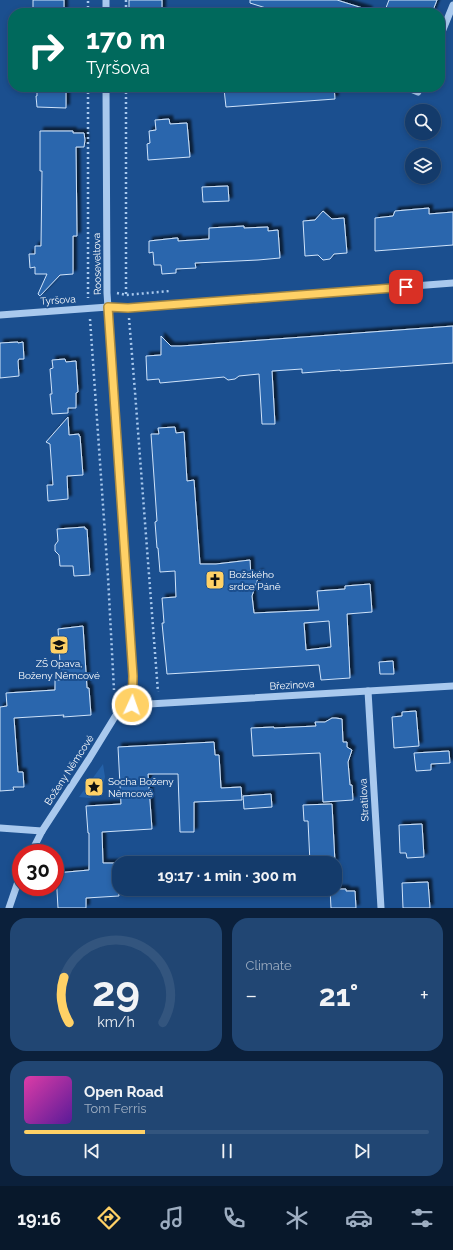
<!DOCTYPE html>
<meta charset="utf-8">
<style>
:root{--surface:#143b6b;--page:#214673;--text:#f1f3f6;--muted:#9dadc1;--line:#33557e;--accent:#ffd166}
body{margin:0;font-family:Raleway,sans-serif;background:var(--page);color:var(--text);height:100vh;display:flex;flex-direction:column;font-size:15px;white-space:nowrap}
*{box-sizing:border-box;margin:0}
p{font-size:13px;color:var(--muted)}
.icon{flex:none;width:22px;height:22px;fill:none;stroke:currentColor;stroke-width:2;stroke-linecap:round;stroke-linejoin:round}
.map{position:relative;height:908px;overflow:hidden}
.details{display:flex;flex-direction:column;gap:10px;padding:10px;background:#0b203b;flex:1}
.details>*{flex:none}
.banner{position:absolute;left:8px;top:8px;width:437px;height:84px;border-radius:16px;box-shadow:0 2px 6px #0003,0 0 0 1px var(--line);background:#00695c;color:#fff;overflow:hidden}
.fabs{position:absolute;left:405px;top:104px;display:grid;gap:8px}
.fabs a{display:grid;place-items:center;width:36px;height:36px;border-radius:50%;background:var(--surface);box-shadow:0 2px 6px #0003,0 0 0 1px var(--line);font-size:20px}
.speed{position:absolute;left:12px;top:844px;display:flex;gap:8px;font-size:20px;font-weight:700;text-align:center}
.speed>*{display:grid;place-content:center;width:52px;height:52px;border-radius:50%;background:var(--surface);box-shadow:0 2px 6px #0003,0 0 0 1px var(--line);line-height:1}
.speed .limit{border:6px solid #d22;background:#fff;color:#111}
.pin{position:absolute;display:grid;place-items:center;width:34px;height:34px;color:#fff;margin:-17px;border-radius:8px;box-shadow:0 2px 6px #0006}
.me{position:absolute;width:44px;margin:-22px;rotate:3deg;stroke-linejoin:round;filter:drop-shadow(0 0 3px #0008)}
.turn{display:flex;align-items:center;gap:14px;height:84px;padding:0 12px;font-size:18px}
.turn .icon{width:52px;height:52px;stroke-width:2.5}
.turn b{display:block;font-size:28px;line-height:34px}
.big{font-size:30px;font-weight:700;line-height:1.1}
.details .card{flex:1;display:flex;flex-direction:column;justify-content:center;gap:6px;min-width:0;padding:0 14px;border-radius:16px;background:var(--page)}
.details .dial{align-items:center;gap:0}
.dial svg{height:104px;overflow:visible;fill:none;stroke:var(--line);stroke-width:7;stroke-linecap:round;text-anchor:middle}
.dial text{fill:var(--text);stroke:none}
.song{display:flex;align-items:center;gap:12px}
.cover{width:48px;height:48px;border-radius:6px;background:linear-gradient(135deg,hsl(320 70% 55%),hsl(270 70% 35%))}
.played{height:4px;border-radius:2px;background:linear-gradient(90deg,var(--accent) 30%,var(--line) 30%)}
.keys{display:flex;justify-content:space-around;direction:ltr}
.heat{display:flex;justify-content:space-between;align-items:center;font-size:22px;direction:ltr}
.details .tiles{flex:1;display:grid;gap:10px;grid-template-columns:1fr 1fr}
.card:last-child{grid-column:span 2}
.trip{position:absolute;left:112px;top:856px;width:230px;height:40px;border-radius:16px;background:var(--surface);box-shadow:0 2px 6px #0003,0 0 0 1px var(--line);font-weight:700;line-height:40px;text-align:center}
.dock{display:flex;height:64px;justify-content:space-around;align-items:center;background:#08182b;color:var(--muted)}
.dock .icon{width:28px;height:28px}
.dock .selected{color:var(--accent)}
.dock b{font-size:18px;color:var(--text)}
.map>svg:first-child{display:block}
</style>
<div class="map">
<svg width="453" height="908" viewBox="0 0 453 908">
<defs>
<filter id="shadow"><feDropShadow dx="3.5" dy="-3.5" stdDeviation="1" flood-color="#0009"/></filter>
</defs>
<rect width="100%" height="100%" fill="#1b4f8f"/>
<polygon fill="#2461a8" points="103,764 105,777 102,789 90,798 79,797"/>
<g fill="#2a66ad" stroke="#cfe3fa" fill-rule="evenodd" filter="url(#shadow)">
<rect x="33" y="0" width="31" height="13"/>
<rect x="129" y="0" width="33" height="13"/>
<polygon points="250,0 337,0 369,10 368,13 282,13 250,3"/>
<polygon points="389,0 437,0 432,13 384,13"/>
<polygon points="37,87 66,87 66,108 37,107 36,96 37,96"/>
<polygon points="255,87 334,87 335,99 226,107 224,89"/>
<polygon points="169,119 170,124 187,123 190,157 148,160 147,144 150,143 149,131 156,130 155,120"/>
<polygon points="40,131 73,131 73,133 84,133 85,140 84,147 76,147 77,236 73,236 73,274 60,275 40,296 38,294 47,274 35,274 35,267 30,268 29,254 35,254 35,246 41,246 42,171 40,171"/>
<polygon points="228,186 229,201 203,202 202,187"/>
<polygon points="429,208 429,214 453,212 453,245 375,251 375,218 393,216 395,211"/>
<polygon points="323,211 332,219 344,218 347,253 334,254 330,259 323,260 318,255 305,256 303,221 315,220"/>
<polygon points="244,226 244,228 268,227 268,231 278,230 280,258 258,260 195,263 196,268 176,269 176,273 162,274 161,265 154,265 153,252 149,253 149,241 176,238 178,238 178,241 209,239 209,228"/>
<polygon points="453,326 453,363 340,371 340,370 302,373 302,369 272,371 275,424 262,424 259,374 239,376 235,379 228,380 224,377 160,383 159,379 147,380 146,356 161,355 161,336 171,346 181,346"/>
<polygon points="18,342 18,343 23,342 24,359 19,359 18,361 19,376 0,378 0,343"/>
<polygon points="65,359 66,362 76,361 78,392 76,393 76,408 68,408 68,413 52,414 50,394 52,394 50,369 53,368 52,360"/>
<polygon points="68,417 69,435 79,434 79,436 80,436 83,475 67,476 68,499 48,501 47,485 53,485 50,444 46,442"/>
<path d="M175 427 176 433 184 432 187 481 194 480 200 564H216L250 560 251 577 260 572 252 596 254 613 319 610 317 591 345 589V586L370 584 372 612 347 614 350 678 321 680 319 665 167 674 162 623H164L162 598 176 597 175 571 160 572 158 548H157L155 522 157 521 151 434H159L158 428ZM329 621 331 647 306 650 304 623Z"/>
<polygon points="85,527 85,529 87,529 90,575 74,576 73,566 60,566 59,555 55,551 55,545 58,541 57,529"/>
<polygon points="83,626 87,688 89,688 91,715 63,717 64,715 14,718 18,772 23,772 24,787 13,787 14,790 0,791 0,707 7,706 6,693 55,690 55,680 61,680 58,629"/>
<polygon points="393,661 394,674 380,674 379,662"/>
<polygon points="416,711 419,746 394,748 392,717 402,716 402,712"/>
<polygon points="332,718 336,718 342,719 343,742 347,742 347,747 352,750 348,762 350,785 352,785 353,800 323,802 320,753 253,756 251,728 274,727 274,728 316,726 315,722 325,722"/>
<polygon points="214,742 215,755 219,755 221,788 241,787 242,800 194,802 194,832 180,832 178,774 148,774 152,829 102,832 103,863 116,863 119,896 86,898 86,908 58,908 56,873 89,870 89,833 88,833 86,806 121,804 118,747"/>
<polygon points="449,751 450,763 431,764 431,770 416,771 414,753"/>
<polygon points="271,794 272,807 244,809 243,796"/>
<polygon points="332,804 335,863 310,863 308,821 304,821 303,805"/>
<polygon points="422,824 424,857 407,858 406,853 400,853 399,825"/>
<polygon points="428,882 430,908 403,908 402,883"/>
<polygon points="330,889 346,889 346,891 355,891 356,908 331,908"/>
</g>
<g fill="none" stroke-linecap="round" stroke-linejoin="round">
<g stroke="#a9c9ee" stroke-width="2.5" stroke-dasharray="2 3" stroke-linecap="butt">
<polyline points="126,0 126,13"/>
<polyline points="88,13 88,0"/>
<polyline points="88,87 88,298"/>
<polyline points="126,87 126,296"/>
<polyline points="117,293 126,295 170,291"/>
<polyline points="129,318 135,392 158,692"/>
<polyline points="90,319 108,577 114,690"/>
</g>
<g stroke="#a9c9ee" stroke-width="7">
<polyline points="106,0 106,13"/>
<polyline points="440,37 453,5"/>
<polyline points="106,87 107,293 133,676 132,705"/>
<polyline points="406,87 418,92 419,87"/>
<polyline points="0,315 108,307 128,308 453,283"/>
<polyline points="368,691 381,908"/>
<polyline points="132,705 453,686"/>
<polyline points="0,828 42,831"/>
<polyline points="31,853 42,831 89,759 116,715 132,705"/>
<polyline points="9,908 21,873"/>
</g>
</g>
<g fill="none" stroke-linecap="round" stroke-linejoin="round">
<g stroke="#a68842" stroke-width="10">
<polyline id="route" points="132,705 133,676 108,307 128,308 406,287"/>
</g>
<use href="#route" stroke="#ffd166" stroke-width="7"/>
</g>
<defs>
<g id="church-square" transform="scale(1)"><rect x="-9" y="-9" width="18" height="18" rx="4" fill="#ffd166" stroke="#1b4f8f"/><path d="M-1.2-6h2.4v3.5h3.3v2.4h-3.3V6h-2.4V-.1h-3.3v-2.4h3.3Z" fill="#111"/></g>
<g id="school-square" transform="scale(1)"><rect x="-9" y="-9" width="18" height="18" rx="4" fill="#ffd166" stroke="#1b4f8f"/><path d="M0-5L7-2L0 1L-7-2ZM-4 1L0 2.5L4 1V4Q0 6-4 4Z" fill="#111"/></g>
<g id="sight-square" transform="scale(1)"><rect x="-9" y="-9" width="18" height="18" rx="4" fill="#ffd166" stroke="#1b4f8f"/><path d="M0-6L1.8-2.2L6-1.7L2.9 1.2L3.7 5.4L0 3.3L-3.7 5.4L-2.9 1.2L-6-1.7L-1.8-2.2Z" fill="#111"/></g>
</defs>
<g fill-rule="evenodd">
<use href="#church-square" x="215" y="580"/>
<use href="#school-square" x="59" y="645"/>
<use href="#sight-square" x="94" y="787"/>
</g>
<g text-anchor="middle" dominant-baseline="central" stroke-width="4" stroke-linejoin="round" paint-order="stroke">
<g font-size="10" fill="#fff" stroke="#1b4f8f">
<text transform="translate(97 264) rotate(-91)">Rooseveltova</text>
<text transform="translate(58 300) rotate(-4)">Tyršova</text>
<text transform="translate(292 685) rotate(-3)">Březinova</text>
<text transform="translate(69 770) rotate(-57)">Boženy Němcové</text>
<text transform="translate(364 800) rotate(-93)">Stratilova</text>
</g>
<g font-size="10" fill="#fff" stroke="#1b4f8f" text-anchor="start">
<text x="229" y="574">Božského<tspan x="229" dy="12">srdce Páně</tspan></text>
<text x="59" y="663" text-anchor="middle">ZŠ Opava,<tspan x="59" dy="12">Boženy Němcové</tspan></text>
<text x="108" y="781">Socha Boženy<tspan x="108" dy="12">Němcové</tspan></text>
</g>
</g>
</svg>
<div class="fabs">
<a><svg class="icon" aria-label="search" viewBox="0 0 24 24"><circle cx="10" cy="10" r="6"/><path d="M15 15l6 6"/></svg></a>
<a><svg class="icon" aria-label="layers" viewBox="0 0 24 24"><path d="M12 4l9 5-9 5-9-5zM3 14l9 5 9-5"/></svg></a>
</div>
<div class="speed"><div class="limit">30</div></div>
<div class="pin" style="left:406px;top:287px;background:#d93025"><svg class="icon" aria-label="arrive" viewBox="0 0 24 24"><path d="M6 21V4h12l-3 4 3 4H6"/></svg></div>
<svg class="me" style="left:132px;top:705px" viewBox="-20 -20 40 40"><circle r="17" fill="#ffd166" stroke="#fff" stroke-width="3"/><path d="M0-11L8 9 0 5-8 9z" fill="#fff"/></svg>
<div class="trip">19:17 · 1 min · 300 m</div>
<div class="banner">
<div class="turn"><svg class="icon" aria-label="right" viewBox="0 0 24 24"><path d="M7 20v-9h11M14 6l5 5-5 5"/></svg><div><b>170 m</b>Tyršova</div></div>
</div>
</div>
<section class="details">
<div class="tiles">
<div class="card dial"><svg viewBox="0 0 100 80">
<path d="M14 69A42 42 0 1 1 86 69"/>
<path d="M14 69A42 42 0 0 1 10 34" stroke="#ffd166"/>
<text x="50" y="56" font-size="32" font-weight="700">29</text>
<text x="50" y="72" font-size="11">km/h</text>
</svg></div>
<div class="card"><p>Climate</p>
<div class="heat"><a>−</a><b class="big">21°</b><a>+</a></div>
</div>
<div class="card">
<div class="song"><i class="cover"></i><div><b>Open Road</b><p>Tom Ferris</p></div></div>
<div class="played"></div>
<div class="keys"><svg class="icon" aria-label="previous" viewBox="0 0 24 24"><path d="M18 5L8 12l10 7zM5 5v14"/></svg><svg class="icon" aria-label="pause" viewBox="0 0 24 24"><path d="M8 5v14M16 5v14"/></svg><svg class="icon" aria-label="next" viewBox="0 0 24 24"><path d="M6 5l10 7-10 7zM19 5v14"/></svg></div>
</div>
</div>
</section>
<nav class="dock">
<b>19:16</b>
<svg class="icon selected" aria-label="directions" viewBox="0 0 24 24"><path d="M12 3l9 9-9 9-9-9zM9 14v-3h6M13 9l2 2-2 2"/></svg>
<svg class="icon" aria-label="music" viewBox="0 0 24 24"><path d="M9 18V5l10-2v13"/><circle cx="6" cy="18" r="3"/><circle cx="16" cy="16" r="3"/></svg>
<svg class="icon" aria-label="phone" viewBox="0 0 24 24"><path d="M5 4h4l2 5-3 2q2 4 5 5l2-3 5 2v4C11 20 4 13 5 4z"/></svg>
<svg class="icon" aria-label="climate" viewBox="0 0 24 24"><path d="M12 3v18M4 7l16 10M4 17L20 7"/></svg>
<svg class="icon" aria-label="car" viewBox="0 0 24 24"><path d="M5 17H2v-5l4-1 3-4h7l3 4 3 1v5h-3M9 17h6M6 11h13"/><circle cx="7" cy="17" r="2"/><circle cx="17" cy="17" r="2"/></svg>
<svg class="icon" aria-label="filters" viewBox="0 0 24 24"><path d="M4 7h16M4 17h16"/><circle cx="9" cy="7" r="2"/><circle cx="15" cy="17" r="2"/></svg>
</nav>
